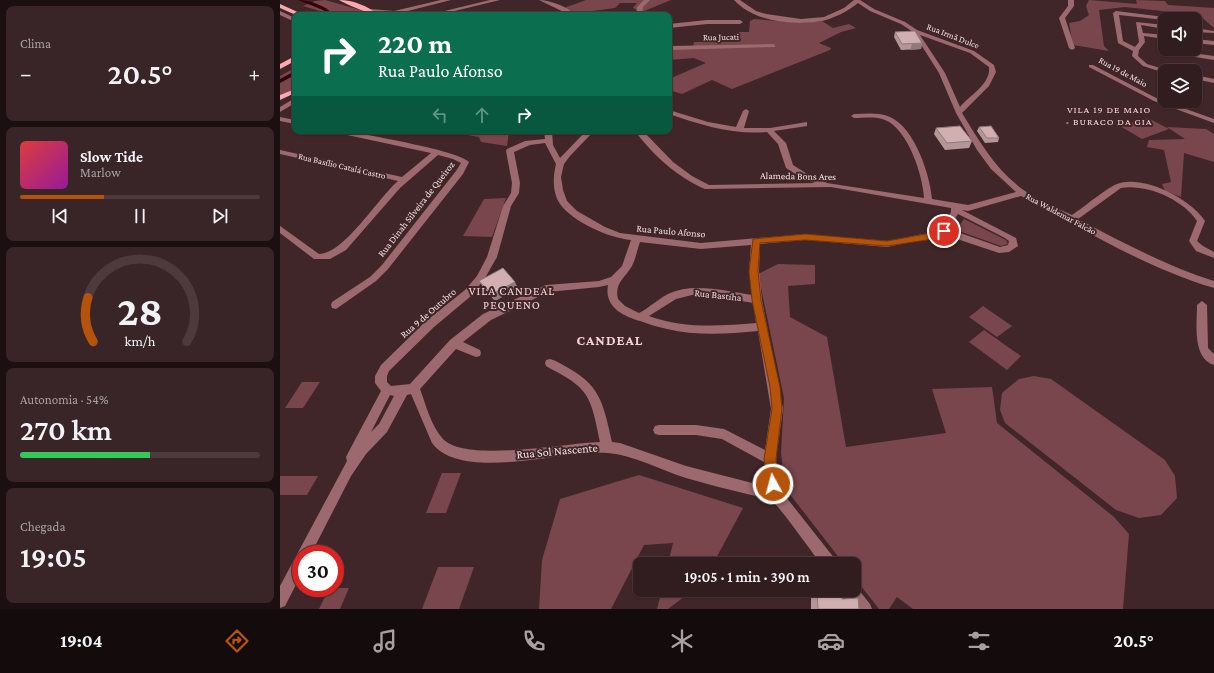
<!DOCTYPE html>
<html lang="pt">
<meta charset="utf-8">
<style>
:root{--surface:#311c1f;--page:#392528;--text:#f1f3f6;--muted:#a8a1a4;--line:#4c3a3d;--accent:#b45309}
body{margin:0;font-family:"Crimson Pro",serif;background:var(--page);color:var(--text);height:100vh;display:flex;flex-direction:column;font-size:15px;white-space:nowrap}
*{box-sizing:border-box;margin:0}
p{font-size:13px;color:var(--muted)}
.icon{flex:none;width:22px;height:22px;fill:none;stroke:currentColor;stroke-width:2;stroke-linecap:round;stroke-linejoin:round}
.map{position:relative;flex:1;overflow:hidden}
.side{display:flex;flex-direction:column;gap:6px;padding:6px;background:#1b0f11;width:280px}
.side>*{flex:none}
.banner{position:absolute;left:12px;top:12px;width:380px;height:122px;border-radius:8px;box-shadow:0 1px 3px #0004,0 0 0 1px var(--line);background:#0b6e4f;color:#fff;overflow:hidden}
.fabs{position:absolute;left:878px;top:12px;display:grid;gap:8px}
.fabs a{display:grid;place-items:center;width:44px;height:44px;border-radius:8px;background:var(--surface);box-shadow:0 1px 3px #0004,0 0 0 1px var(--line);font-size:20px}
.speed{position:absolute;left:12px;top:545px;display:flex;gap:8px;font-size:20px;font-weight:700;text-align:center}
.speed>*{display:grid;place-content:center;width:52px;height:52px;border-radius:50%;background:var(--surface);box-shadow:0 1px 3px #0004,0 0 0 1px var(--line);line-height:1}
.speed .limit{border:6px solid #d22;background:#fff;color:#111}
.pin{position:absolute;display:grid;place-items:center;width:34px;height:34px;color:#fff;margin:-17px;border:2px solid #fff;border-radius:50%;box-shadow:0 1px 4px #0007}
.me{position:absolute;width:44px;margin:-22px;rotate:353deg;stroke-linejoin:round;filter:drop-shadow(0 0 3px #0008)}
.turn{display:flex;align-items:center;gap:14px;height:84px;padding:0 20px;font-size:18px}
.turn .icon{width:52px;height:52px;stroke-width:2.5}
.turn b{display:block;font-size:28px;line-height:34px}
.lanes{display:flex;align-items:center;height:38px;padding:0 20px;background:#0003;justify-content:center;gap:20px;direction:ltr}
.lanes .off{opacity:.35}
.big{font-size:30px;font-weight:600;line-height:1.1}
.side .tile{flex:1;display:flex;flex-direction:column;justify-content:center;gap:6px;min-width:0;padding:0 14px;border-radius:8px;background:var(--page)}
.side .dial{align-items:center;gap:0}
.dial svg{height:104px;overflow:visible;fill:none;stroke:var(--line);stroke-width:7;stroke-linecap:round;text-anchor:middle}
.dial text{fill:var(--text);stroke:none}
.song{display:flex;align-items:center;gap:12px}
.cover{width:48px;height:48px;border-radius:6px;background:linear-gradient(135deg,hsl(0 70% 55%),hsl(300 70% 35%))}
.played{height:4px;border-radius:2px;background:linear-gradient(90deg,var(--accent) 35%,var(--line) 35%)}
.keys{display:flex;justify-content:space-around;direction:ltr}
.heat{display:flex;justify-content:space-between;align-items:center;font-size:22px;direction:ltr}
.charge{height:6px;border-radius:3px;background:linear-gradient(90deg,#34c759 54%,var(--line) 0)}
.trip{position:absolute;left:353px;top:557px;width:228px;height:40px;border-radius:8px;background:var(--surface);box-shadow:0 1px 3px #0004,0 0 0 1px var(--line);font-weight:600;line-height:40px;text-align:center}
.menu{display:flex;height:64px;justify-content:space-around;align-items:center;background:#140b0c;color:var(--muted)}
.menu .icon{width:28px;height:28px}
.menu .on{color:var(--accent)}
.menu b{font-size:18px;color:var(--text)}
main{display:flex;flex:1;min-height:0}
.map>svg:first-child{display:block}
</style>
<main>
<section class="side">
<div class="tile"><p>Clima</p>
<div class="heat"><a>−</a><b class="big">20.5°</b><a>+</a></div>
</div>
<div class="tile">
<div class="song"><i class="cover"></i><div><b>Slow Tide</b><p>Marlow</p></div></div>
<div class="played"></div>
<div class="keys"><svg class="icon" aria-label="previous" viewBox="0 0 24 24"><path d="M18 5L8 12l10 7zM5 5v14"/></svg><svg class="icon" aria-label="pause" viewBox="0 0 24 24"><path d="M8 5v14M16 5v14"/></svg><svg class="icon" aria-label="next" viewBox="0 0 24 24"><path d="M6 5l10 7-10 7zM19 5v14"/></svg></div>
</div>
<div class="tile dial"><svg viewBox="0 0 100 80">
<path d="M14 69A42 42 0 1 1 86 69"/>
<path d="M14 69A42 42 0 0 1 10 35" stroke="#b45309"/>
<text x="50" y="56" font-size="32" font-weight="700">28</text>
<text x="50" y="72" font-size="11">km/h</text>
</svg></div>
<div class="tile"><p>Autonomia · 54%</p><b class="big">270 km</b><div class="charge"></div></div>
<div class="tile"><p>Chegada</p><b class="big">19:05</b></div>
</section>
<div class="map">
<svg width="934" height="609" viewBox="0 0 934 609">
<rect width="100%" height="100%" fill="#412629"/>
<g fill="#78464c">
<polygon points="45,0 84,11 90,15 45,15 40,11 23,6 35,1"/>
<polygon points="306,0 391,0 362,12 353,8 357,3 340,3 335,8 297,13 284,8"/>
<polygon points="809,0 857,4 856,0 885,1 888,5 934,8 934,28 919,15 845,7 819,10 824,46 829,51 793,45 789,23 800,21 809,15 806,6"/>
<polygon points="474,19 524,23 542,21 553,28 569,24 576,28 561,32 539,43 551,48 550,50 452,89 432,80 402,94 389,90 389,79 426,63 414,58 389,60 389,49 413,48 414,42 457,42 459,32 469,32 470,21"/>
<polygon points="15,68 15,89 0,95 0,76"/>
<polygon points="868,118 889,129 862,139 840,126"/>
<polygon points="887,127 926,129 934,134 934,162 904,153 901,197 885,191 882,184 891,182 884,150 867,147 869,140 905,139"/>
<polygon points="165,131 229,131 227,146 201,142 199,137"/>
<polygon points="226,198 212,237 183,236 204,199"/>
<polygon points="684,219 726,240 728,244 721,246 676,230"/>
<polygon points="498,264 535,265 535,284 508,286 510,317 547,337 566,447 666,433 652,389 712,387 717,423 834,517 849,534 843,609 633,609 617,597 609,609 599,609 574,577 574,564 564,564 505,488 501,453 504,398 478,274"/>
<polygon points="703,306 732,326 717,337 689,317"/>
<polygon points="704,330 741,356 727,370 689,342"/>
<polygon points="754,376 771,379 885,460 895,476 897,498 881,515 859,518 836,510 725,423 720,410 722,393 739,379"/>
<polygon points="22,382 40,382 23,408 5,408"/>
<polygon points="162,473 181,473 166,513 146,513"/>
<polygon points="359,475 463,508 433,564 388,564 393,543 364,545 331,609 259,609 262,560 280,499"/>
<polygon points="0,476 38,476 27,495 0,495"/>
<polygon points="158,567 194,567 179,609 142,609"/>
<polygon points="49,588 69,588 60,609 39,609"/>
<polygon points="382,590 413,590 388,609 377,609"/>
</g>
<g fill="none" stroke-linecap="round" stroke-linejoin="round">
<g fill="#37000d" fill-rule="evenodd">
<path d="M18 0C30 0 46 6 54 15H49L43 10Z"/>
<polygon points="15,71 15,75 0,83 0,79"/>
</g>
<g fill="#9c696e" fill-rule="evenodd">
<polygon points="161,0 171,0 112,15 102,15 105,13 87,11 90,9 114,11"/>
<polygon points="210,0 220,0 158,15 148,15"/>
<path d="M259 0C270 0 288 7 296 15H290Z"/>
<polygon points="364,0 370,0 363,7 362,15 356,15 357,7"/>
<path d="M454 0H460L476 11 486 14 521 19 544 17 564 8 574 0H580L594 9 625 22 637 30 694 51 714 65 716 72 709 86 682 113C700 142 717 172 745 191 759 201 776 208 792 215 803 208 825 189 837 184 863 174 911 199 925 221L917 241 923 246 934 252V258L916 251 909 241 917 221C902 199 867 184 841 188L798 219C842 242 886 266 934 281V288C866 268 803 229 741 196L688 211 682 210 736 238 738 246 729 252 719 253 665 235 607 247 525 240 480 244 479 271 482 300 503 409 496 459 502 492 555 559 557 564H541C534 555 497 503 491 500 484 497 475 496 467 494 447 489 426 484 406 478 380 470 354 455 328 453 284 449 182 483 152 443L131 394 127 395 107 432 86 454 71 476 31 554H21V575L5 606 0 608V586L67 461 66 457 68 453 101 391 95 383V376L101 365 146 321 185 290 197 276 207 257 223 206 231 193 232 183 226 151 227 149 245 141 265 139 264 131H272L273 145 280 158 306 131H314L290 156 284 164 281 177 283 190 287 201 297 211 325 227 340 233 421 243 525 234 607 241 659 231 671 212V208L551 187 425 189C397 177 373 155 355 131H363L393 162 412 176 429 185 535 183 523 179 506 168 498 144 487 132C453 135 421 125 389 114V110L428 122 456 127 463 111 466 109 469 111 464 128H490L527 122V126L494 131 506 143 513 165 529 175 547 183 644 198C643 176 628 129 605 120 596 116 584 118 574 118L571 116 574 114C586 114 599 112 610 117 635 128 650 175 652 199L688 205 736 192 711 169 697 150 676 113 659 73 633 32 621 24 590 11 578 3C568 11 555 18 542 21 514 26 474 22 454 0ZM640 35 690 53 709 67C711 84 690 95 680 107L665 73ZM265 143 276 164C273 176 272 192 280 204 293 222 329 238 351 240L342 266 331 277 319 281 266 285 203 314 170 340 130 384 111 386 107 382V376L109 371 154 327 191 296 205 278 217 257 231 206 239 193 240 183 234 152 250 145ZM678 214 725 238 729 241 728 245 720 247 669 229ZM360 242 421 249 471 245 469 271 472 295C445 291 413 282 388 294 378 299 369 308 359 313L345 306 338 299C334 283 345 278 352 266 356 258 357 250 360 242ZM328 285C324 307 343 316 360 321 369 324 377 327 387 329 416 336 448 334 478 331L491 409 485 450 444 429 416 425H379L375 426 373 430 375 434 379 435H416L442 439 484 462 488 487 406 466 340 443 332 442C324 408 322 387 290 369 283 365 277 361 270 359L266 360 265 363 266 366C278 373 294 380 303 391 314 404 316 426 320 442 286 443 186 463 163 439 151 426 146 405 140 389L176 349 196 357 200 356 201 353 200 350 183 342 211 320 268 292 319 287ZM412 295 434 296 473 303 476 323C441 326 403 329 369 316L396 299ZM110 395 114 396 99 424 91 432Z"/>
<polygon points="788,0 794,0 794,6 785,18 795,48 792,50 789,48 779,18 788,6"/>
<polygon points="0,11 15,18 15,22 0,15"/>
<polygon points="836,11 893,18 894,19 885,20 839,15 843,41 855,47 859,42 856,22 885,25 885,29 861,25 863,33 885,35 885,39 864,36 865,42 859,50 858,56 867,64 890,71 885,71 885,73 863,66 852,56 853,51 838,43 833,13"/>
<polygon points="427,20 460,20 463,22 460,24 427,24 389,28 389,24"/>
<polygon points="915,20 920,21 921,22 915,24"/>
<polygon points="915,28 934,31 934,33 915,32"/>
<polygon points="915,39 934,41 934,45 915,43"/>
<polygon points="493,44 495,45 495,47 389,50 389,46"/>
<polygon points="892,50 934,56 934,60 890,53 890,51"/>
<polygon points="809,65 813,65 878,99 934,119 934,123 874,101 809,67"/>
<polygon points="915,75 934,79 934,83 915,79"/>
<polygon points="15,98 15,103 0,112 0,107"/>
<polygon points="0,117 15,120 15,124 0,121"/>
<path d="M54 131H68C90 136 177 150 189 162L183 174 108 269 96 281 56 309 52 308 51 305 52 302 90 277 102 265 176 171 181 163 173 159 158 155 120 188 66 250 50 259H34L0 233V226L39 254C64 254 98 198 118 181L0 154V150L122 177 151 153 58 133Z"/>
<path d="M922 301 927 305 928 348 934 354V365C912 358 917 324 917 305Z"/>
<polygon points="574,584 590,604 592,609 576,609 563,590 574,590"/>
</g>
<g fill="#fda8b0" fill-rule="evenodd">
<path d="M59 0C73 0 88 6 98 15 92 15 65 4 59 0Z"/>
<polygon points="0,4 22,14 23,15 16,15 0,8"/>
<polygon points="15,56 15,61 0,69 0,64"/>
<polygon points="15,89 15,93 0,100 0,95"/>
</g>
</g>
<g fill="#b49698">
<polygon points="615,32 642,43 641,49 621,50 614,37"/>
<polygon points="699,127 719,138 718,142 705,143 697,131"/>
<polygon points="656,128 692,141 689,148 665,150 654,134"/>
<polygon points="199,281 238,288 215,301 203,287"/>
<polygon points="533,590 562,590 562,599 579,609 531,609 531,597"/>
</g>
<g fill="#927a7c">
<polygon points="642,43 641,49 630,50 632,44"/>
<polygon points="235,282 238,288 215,301 212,294"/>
</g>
<g fill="#d1afb1" stroke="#927a7c">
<polygon points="635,31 642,43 622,44 615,32"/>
<polygon points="680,126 692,141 667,143 656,128"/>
<polygon points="711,126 719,138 707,138 699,127"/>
<polygon points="223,268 235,282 212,294 199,281"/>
<polygon points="537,590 562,590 562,599 578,598 579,609 538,609"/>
</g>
<polygon fill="#b45309" stroke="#753606" points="664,228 667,229 667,233 647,240 607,246 525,240 480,243 478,271 481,300 500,387 502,409 496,459 499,484 497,488 493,489 489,488 484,459 492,409 490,387 472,300 469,271 473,239 525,234 607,241 646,234"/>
<g text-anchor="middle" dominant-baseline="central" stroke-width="4" stroke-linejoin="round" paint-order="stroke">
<g font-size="9" fill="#f1dfe0" stroke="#412629">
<text transform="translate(673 36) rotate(21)">Rua Irmã Dulce</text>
<text transform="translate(441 37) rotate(-1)">Rua Jucati</text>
<text transform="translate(843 72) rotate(28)">Rua 19 de Maio</text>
<text transform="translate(62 166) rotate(13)">Rua Basílio Catalá Castro</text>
<text transform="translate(781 214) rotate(28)">Rua Waldemar Falcão</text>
</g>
<g font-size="10" letter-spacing="1" fill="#f6d3d5" stroke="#412629">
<text x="829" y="109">VILA 19 DE MAIO<tspan x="829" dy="12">- BURACO DA GIA</tspan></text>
</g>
<g font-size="10" fill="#f1dfe0" stroke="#412629">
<text transform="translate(518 176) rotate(1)">Alameda Bons Ares</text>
<text transform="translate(136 209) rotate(-52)">Rua Dinah Silveira de Queiroz</text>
<text transform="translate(391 231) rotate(5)">Rua Paulo Afonso</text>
<text transform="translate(438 295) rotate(6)">Rua Bastíha</text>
<text transform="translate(148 313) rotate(-41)">Rua 9 de Outubro</text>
</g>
<g font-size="12" letter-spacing="1" fill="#f6d3d5" stroke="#412629">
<text x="232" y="291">VILA CANDEAL<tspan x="232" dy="14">PEQUENO</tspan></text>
</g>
<g font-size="12" fill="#f1dfe0" stroke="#412629">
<text transform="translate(277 451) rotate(-5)">Rua Sol Nascente</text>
</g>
<g font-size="14" font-weight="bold" letter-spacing="1" fill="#f6d3d5" stroke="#412629">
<text x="330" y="340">CANDEAL</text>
</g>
</g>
</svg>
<div class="fabs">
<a><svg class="icon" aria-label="sound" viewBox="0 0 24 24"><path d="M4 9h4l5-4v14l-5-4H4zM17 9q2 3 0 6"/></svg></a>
<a><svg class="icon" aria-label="layers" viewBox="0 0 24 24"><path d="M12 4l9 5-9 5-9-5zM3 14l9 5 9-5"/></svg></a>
</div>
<div class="speed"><div class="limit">30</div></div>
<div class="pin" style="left:664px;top:231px;background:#d93025"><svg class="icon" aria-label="arrive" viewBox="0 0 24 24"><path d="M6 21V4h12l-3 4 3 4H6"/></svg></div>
<svg class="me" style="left:493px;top:484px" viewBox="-20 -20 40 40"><circle r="17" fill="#b45309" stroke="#fff" stroke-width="3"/><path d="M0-11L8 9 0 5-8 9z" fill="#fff"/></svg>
<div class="trip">19:05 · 1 min · 390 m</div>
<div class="banner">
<div class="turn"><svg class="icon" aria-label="right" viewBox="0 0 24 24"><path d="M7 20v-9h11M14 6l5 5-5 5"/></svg><div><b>220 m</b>Rua Paulo Afonso</div></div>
<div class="lanes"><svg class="icon off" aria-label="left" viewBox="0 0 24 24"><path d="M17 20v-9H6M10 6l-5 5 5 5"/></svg><svg class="icon off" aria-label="ahead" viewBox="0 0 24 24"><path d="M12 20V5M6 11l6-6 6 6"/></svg><svg class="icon" aria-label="right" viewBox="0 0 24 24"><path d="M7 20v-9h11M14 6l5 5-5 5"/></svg></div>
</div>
</div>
</main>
<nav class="menu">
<b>19:04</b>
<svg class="icon on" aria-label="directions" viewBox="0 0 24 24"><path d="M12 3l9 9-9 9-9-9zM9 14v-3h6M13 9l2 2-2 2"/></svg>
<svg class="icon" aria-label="music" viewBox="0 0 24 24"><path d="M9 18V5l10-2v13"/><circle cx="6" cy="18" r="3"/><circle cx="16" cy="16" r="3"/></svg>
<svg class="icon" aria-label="phone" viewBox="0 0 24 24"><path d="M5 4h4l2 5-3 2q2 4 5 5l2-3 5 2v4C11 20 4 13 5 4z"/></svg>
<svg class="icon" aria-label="climate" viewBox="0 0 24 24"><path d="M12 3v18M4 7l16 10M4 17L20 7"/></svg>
<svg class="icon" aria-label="car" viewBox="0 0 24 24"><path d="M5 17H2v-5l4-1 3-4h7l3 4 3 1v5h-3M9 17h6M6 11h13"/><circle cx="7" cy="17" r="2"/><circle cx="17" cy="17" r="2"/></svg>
<svg class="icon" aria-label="filters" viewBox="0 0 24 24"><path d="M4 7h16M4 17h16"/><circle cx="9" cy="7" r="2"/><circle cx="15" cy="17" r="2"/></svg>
<b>20.5°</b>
</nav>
